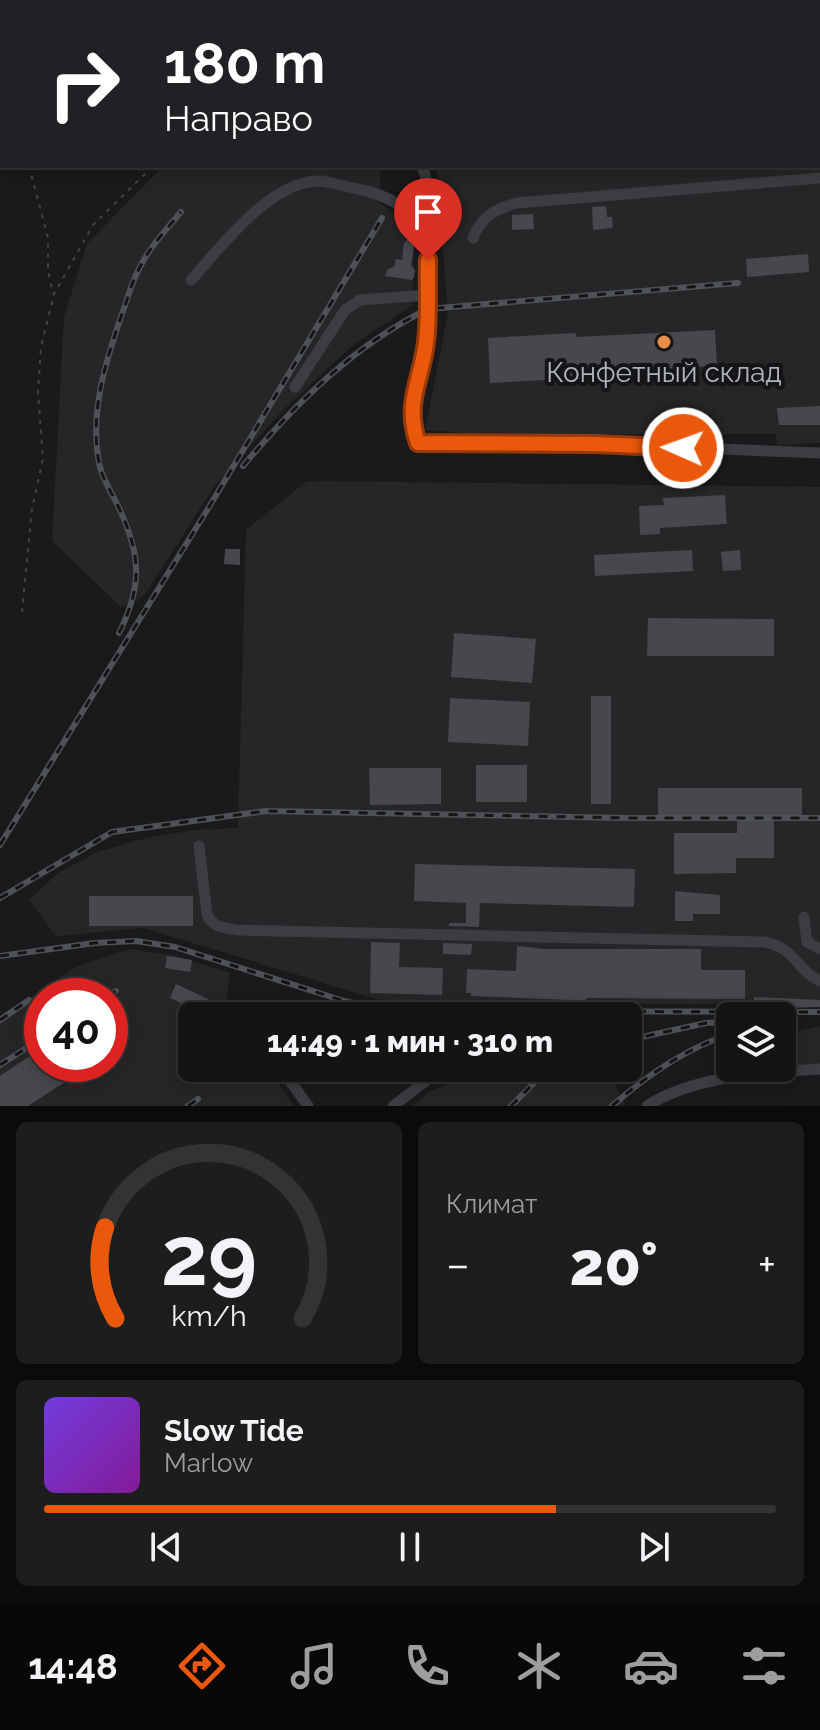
<!DOCTYPE html>
<html lang="ru">
<meta charset="utf-8">
<style>
:root{--surface:#141415;--page:#1d1d1e;--text:#f1f3f6;--muted:#9d9ea0;--line:#333334;--accent:#ea580c}
body{margin:0;font-family:Raleway,sans-serif;background:var(--page);color:var(--text);height:100vh;display:flex;flex-direction:column;font-size:30px;white-space:nowrap}
*{box-sizing:border-box;margin:0}
p{font-size:26px;color:var(--muted)}
.icon{flex:none;width:44px;height:44px;fill:none;stroke:currentColor;stroke-width:2;stroke-linecap:round;stroke-linejoin:round}
.map{position:relative;height:1106px;overflow:hidden}
.drawer{display:flex;flex-direction:column;gap:16px;padding:16px;background:#0b0b0c;flex:1}
.drawer>*{flex:none}
.banner{position:absolute;left:0px;top:0px;width:820px;height:168px;box-shadow:0 4px 20px #0003,0 0 0 2px var(--line);background:#202124;color:#fff;overflow:hidden}
.tools{position:absolute;left:716px;top:1002px;display:grid;gap:16px}
.tools a{display:grid;place-items:center;width:80px;height:80px;border-radius:12px;background:var(--surface);box-shadow:0 4px 20px #0003,0 0 0 2px var(--line);font-size:40px}
.speed{position:absolute;left:24px;top:978px;display:flex;gap:16px;font-size:40px;font-weight:700;text-align:center}
.speed>*{display:grid;place-content:center;width:104px;height:104px;border-radius:50%;background:var(--surface);box-shadow:0 4px 20px #0003,0 0 0 2px var(--line);line-height:1}
.speed .limit{border:12px solid #d22;background:#fff;color:#111}
.pin{position:absolute;display:grid;place-items:center;width:68px;height:68px;color:#fff;margin:-82px -34px;border-radius:50% 50% 50% 0;rotate:-45deg;box-shadow:0 0 8px #0007}
.pin .icon{rotate:45deg}
.me{position:absolute;width:88px;margin:-44px;rotate:272deg;stroke-linejoin:round;filter:drop-shadow(0 0 6px #0008)}
.turn{display:flex;align-items:center;gap:28px;height:168px;padding:0 32px;font-size:36px}
.turn .icon{width:104px;height:104px;stroke-width:2.5}
.turn b{display:block;font-size:56px;line-height:68px}
.big{font-size:60px;font-weight:800;line-height:1.1}
.drawer .card{flex:1;display:flex;flex-direction:column;justify-content:center;gap:12px;min-width:0;padding:0 28px;border-radius:12px;background:var(--page)}
.drawer .dial{align-items:center;gap:0}
.dial svg{height:208px;overflow:visible;fill:none;stroke:var(--line);stroke-width:7;stroke-linecap:round;text-anchor:middle}
.dial text{fill:var(--text);stroke:none}
.song{display:flex;align-items:center;gap:24px}
.cover{width:96px;height:96px;border-radius:12px;background:linear-gradient(135deg,hsl(260 70% 55%),hsl(290 70% 35%))}
.played{height:8px;border-radius:4px;background:linear-gradient(90deg,var(--accent) 70%,var(--line) 70%)}
.keys{display:flex;justify-content:space-around;direction:ltr}
.heat{display:flex;justify-content:space-between;align-items:center;font-size:44px;direction:ltr}
.drawer .tiles{flex:1;display:grid;gap:16px;grid-template-columns:1fr 1fr}
.card:last-child{grid-column:span 2}
.trip{position:absolute;left:178px;top:1002px;width:464px;height:80px;border-radius:12px;background:var(--surface);box-shadow:0 4px 20px #0003,0 0 0 2px var(--line);font-weight:800;line-height:80px;text-align:center}
.tabs{display:flex;height:128px;justify-content:space-around;align-items:center;background:#080808;color:var(--muted)}
.tabs .icon{width:56px;height:56px}
.tabs .selected{color:var(--accent)}
.tabs b{font-size:36px;color:var(--text)}
.map>svg:first-child{display:block}
</style>
<div class="map">
<svg width="820" height="1106" viewBox="0 0 820 1106">
<rect width="100%" height="100%" fill="#1a1a1c"/>
<g fill="#262629" fill-rule="evenodd">
<polygon points="818,41 820,41 820,443 777,445 776,434 479,434 425,430 448,313 436,166 818,166"/>
<polygon points="163,166 381,166 379,202 414,231 413,305 353,345 283,410 214,487 144,596 121,607 52,541 64,317 87,244"/>
<polygon points="307,481 820,487 820,1005 386,1002 144,928 56,936 29,900 58,873 97,852 146,838 196,830 238,828 246,530"/>
<path d="M129 949 176 956 230 973 224 1016H192V1068H267L294 1106H0V1019L75 967ZM42 996H110V1064H42Z"/>
<polygon points="820,1026 820,1065 782,1067 782,1034"/>
<polygon points="485,1068 606,1068 625,1103 623,1106 413,1106 431,1091"/>
</g>
<g fill="#47484c">
<polygon points="606,206 607,217 612,217 613,228 593,230 592,207"/>
<polygon points="533,214 534,229 512,230 512,215"/>
<polygon points="407,240 415,240 411,265 415,270 414,277 412,280 385,276 388,269 394,267 396,259 402,260 404,243"/>
<polygon points="808,254 809,272 747,277 746,259"/>
<polygon points="715,330 717,366 582,373 582,378 490,383 488,338 576,333 576,337"/>
<polygon points="820,406 820,425 779,425 777,408"/>
<polygon points="725,495 727,524 660,528 660,534 640,535 639,506 664,505 663,498"/>
<polygon points="225,549 240,549 240,565 224,564"/>
<polygon points="692,550 693,571 595,576 594,555"/>
<polygon points="740,550 741,570 723,571 721,552"/>
<polygon points="648,618 774,619 774,656 647,656"/>
<polygon points="454,633 536,639 532,683 451,677"/>
<rect x="591" y="696" width="20" height="108"/>
<polygon points="450,698 530,702 528,746 448,742"/>
<rect x="476" y="765" width="51" height="37"/>
<polygon points="369,768 441,768 441,804 370,805"/>
<polygon points="658,788 802,788 802,816 774,816 774,858 736,858 736,873 674,874 674,833 737,833 737,816 658,816"/>
<polygon points="415,864 635,869 634,907 480,903 479,927 449,926 449,923 466,923 466,903 414,901"/>
<polygon points="675,891 720,895 720,914 693,914 693,921 675,921"/>
<rect x="89" y="896" width="104" height="30"/>
<polygon points="371,942 400,943 399,967 443,968 442,995 370,993"/>
<polygon points="443,943 472,944 471,955 443,954"/>
<polygon points="517,946 545,949 701,949 701,970 745,970 745,999 586,998 586,1008 571,1008 571,1000 471,996 471,993 466,993 467,969 516,971"/>
<polygon points="167,956 192,960 190,972 165,968"/>
<polygon points="176,984 227,1008 223,1016 209,1016 170,998"/>
<polygon points="754,997 820,1000 820,1007 754,1009"/>
<polygon points="42,1048 42,1064 62,1064 71,1078 28,1106 0,1106 0,1076"/>
</g>
<g fill="none" stroke-linecap="round" stroke-linejoin="round">
<g stroke="#414447" stroke-width="2" stroke-dasharray="4 6" stroke-linecap="butt">
<polyline points="332,0 333,2"/>
<polyline points="318,2 318,0"/>
<polyline points="467,2 469,0"/>
<polyline points="0,98 2,102"/>
<polyline points="29,166 48,238 48,270 53,294"/>
<polyline points="22,612 32,508 43,459 38,391 41,347 54,294 93,225 153,166"/>
</g>
<g stroke="#3b3d41" stroke-width="11">
<polyline points="245,0 248,2"/>
<polyline points="818,146 820,147"/>
<path d="M422 166C436 201 428 246 428 283 427 306 429 329 424 352 417 387 406 406 418 443L596 444 820 453"/>
<path d="M473 238C481 217 495 209 517 203L820 178"/>
<path d="M191 280C222 246 266 186 315 181 328 180 345 187 358 189 387 195 412 208 429 234"/>
<polyline points="295,387 345,310 360,300 428,295"/>
<path d="M199 846 207 914C212 927 224 928 237 930L765 942C797 949 796 970 820 981"/>
<polyline points="804,917 807,942 820,949"/>
<polyline points="238,1009 243,1016"/>
<polyline points="281,1068 308,1106"/>
<polyline points="393,1106 427,1080"/>
<path d="M647 1106C695 1075 765 1073 820 1069"/>
</g>
<g stroke="#4e5255" stroke-width="6">
<g id="rail">
<path d="M243 466C295 404 354 345 428 309L738 283"/>
<path d="M119 633C143 585 141 554 118 506 112 493 103 480 100 467 88 415 106 360 123 311 128 298 131 284 138 271 148 249 165 231 181 212"/>
<polyline points="0,845 206,512 382,218"/>
<polyline points="0,898 112,832 266,811 627,818 820,818"/>
<polyline points="0,956 95,943 136,941 175,947 344,1001 385,1011 820,1012"/>
<polyline points="108,996 116,991"/>
<polyline points="0,1020 29,1000"/>
<polyline points="628,1040 706,1023 722,1022"/>
<polyline points="0,1065 42,1038"/>
<polyline points="188,1106 198,1099"/>
<polyline points="511,1106 538,1079 557,1068"/>
<path d="M612 1106C646 1076 687 1048 730 1034"/>
</g>
</g>
<use href="#rail" stroke="#151517" stroke-width="3" stroke-dasharray="9" stroke-linecap="butt"/>
</g>
<g fill="none" stroke-linecap="round" stroke-linejoin="round">
<g stroke="#983908" stroke-width="20">
<path id="route" d="M428 260C427 289 430 320 425 349 419 385 405 405 418 443L596 444 683 448"/>
</g>
<use href="#route" stroke="#ea580c" stroke-width="14"/>
</g>
<circle fill="#e68e47" stroke="#151517" stroke-width="3" cx="664" cy="342" r="8"/>
<g text-anchor="middle" dominant-baseline="central" stroke-width="8" stroke-linejoin="round" paint-order="stroke">
<g font-size="28" fill="#adb4ba" stroke="#151517">
<text x="664" y="372">Конфетный склад</text>
</g>
</g>
</svg>
<div class="tools">
<a><svg class="icon" aria-label="layers" viewBox="0 0 24 24"><path d="M12 4l9 5-9 5-9-5zM3 14l9 5 9-5"/></svg></a>
</div>
<div class="speed"><div class="limit">40</div></div>
<div class="pin" style="left:428px;top:260px;background:#d93025"><svg class="icon" aria-label="arrive" viewBox="0 0 24 24"><path d="M6 21V4h12l-3 4 3 4H6"/></svg></div>
<svg class="me" style="left:683px;top:448px" viewBox="-20 -20 40 40"><circle r="17" fill="#ea580c" stroke="#fff" stroke-width="3"/><path d="M0-11L8 9 0 5-8 9z" fill="#fff"/></svg>
<div class="trip">14:49 · 1 мин · 310 m</div>
<div class="banner">
<div class="turn"><svg class="icon" aria-label="right" viewBox="0 0 24 24"><path d="M7 20v-9h11M14 6l5 5-5 5"/></svg><div><b>180 m</b>Направо</div></div>
</div>
</div>
<section class="drawer">
<div class="tiles">
<div class="card dial"><svg viewBox="0 0 100 80">
<path d="M14 69A42 42 0 1 1 86 69"/>
<path d="M14 69A42 42 0 0 1 10 34" stroke="#ea580c"/>
<text x="50" y="56" font-size="32" font-weight="700">29</text>
<text x="50" y="72" font-size="11">km/h</text>
</svg></div>
<div class="card"><p>Климат</p>
<div class="heat"><a>−</a><b class="big">20°</b><a>+</a></div>
</div>
<div class="card">
<div class="song"><i class="cover"></i><div><b>Slow Tide</b><p>Marlow</p></div></div>
<div class="played"></div>
<div class="keys"><svg class="icon" aria-label="previous" viewBox="0 0 24 24"><path d="M18 5L8 12l10 7zM5 5v14"/></svg><svg class="icon" aria-label="pause" viewBox="0 0 24 24"><path d="M8 5v14M16 5v14"/></svg><svg class="icon" aria-label="next" viewBox="0 0 24 24"><path d="M6 5l10 7-10 7zM19 5v14"/></svg></div>
</div>
</div>
</section>
<nav class="tabs">
<b>14:48</b>
<svg class="icon selected" aria-label="directions" viewBox="0 0 24 24"><path d="M12 3l9 9-9 9-9-9zM9 14v-3h6M13 9l2 2-2 2"/></svg>
<svg class="icon" aria-label="music" viewBox="0 0 24 24"><path d="M9 18V5l10-2v13"/><circle cx="6" cy="18" r="3"/><circle cx="16" cy="16" r="3"/></svg>
<svg class="icon" aria-label="phone" viewBox="0 0 24 24"><path d="M5 4h4l2 5-3 2q2 4 5 5l2-3 5 2v4C11 20 4 13 5 4z"/></svg>
<svg class="icon" aria-label="climate" viewBox="0 0 24 24"><path d="M12 3v18M4 7l16 10M4 17L20 7"/></svg>
<svg class="icon" aria-label="car" viewBox="0 0 24 24"><path d="M5 17H2v-5l4-1 3-4h7l3 4 3 1v5h-3M9 17h6M6 11h13"/><circle cx="7" cy="17" r="2"/><circle cx="17" cy="17" r="2"/></svg>
<svg class="icon" aria-label="filters" viewBox="0 0 24 24"><path d="M4 7h16M4 17h16"/><circle cx="9" cy="7" r="2"/><circle cx="15" cy="17" r="2"/></svg>
</nav>
